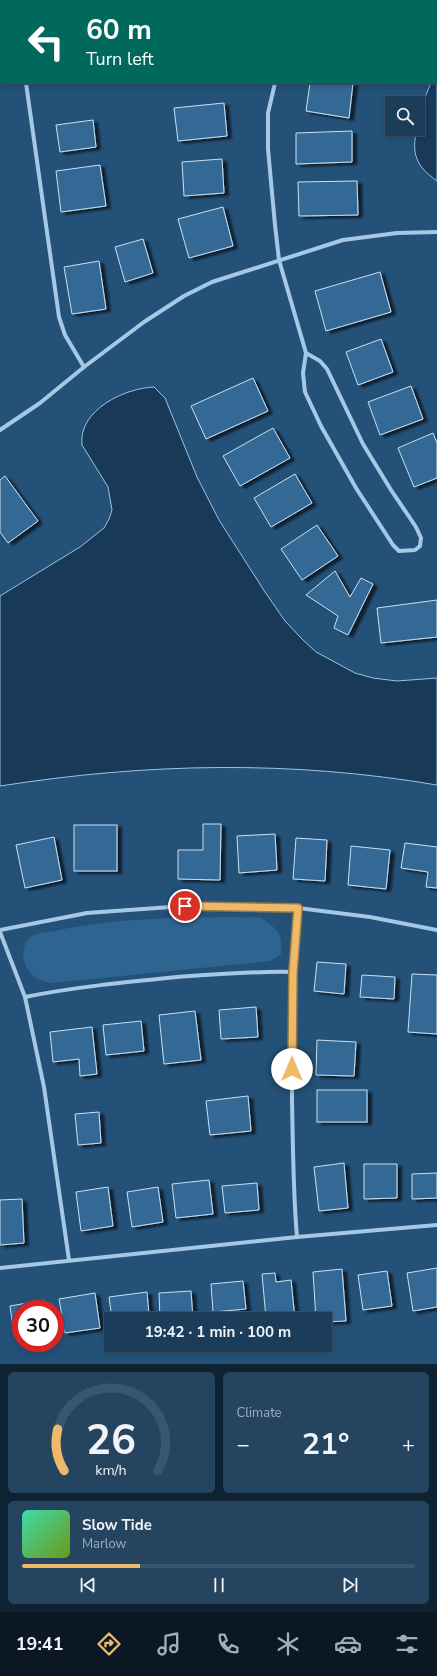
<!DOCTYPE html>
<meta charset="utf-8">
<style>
:root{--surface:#1b3d5a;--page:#244460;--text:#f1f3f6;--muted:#a0aebb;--line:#395670;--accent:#eeba69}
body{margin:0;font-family:"Nunito Sans",sans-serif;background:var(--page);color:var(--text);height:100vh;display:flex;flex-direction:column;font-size:15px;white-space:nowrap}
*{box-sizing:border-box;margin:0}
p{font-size:13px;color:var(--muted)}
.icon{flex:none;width:22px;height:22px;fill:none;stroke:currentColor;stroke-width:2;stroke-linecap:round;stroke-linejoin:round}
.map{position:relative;height:1364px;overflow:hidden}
.details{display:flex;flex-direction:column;gap:8px;padding:8px;background:#0f2232;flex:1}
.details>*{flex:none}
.banner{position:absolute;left:0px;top:0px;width:437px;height:84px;box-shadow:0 2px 6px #0003,0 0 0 1px var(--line);background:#00695c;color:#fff;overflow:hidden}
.controls{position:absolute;left:385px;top:96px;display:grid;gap:8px}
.controls a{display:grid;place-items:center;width:40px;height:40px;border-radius:0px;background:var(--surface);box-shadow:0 2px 6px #0003,0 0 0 1px var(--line);font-size:20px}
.speed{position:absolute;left:12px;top:1300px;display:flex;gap:8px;font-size:20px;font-weight:700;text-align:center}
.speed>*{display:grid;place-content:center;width:52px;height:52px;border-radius:50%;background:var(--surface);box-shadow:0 2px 6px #0003,0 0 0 1px var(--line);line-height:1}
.speed .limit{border:6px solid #d22;background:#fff;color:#111}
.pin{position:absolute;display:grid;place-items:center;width:34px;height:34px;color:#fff;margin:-17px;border:2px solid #fff;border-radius:50%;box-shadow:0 1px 4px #0007}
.me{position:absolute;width:44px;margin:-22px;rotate:0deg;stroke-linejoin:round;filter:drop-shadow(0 0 3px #0008)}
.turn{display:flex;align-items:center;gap:14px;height:84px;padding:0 20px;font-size:18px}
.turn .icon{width:52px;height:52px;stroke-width:2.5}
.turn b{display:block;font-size:28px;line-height:34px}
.big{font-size:30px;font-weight:700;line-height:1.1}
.details .widget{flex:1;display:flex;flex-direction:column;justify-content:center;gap:6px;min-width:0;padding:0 14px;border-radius:6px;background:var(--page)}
.details .dial{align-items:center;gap:0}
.dial svg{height:104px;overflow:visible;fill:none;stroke:var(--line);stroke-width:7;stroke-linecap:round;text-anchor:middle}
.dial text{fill:var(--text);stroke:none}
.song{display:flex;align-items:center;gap:12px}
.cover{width:48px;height:48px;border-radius:6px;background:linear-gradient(135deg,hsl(160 70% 55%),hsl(80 70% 35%))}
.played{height:4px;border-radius:2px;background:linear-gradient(90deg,var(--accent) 30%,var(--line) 30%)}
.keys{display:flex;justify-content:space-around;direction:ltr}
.heat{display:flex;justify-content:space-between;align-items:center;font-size:22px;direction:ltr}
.details .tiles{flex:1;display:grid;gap:8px;grid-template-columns:1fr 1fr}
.widget:last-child{grid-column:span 2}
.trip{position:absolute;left:104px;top:1312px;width:228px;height:40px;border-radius:0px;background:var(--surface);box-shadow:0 2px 6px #0003,0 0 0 1px var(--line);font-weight:700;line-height:40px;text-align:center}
.tabs{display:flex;height:64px;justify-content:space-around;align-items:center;background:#0b1824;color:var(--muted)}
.tabs .icon{width:28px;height:28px}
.tabs .active{color:var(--accent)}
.tabs b{font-size:18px;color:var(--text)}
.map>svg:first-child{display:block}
</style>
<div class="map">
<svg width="437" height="1364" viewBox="0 0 437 1364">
<defs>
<filter id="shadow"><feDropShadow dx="4.5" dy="2.5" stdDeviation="1" flood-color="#0009"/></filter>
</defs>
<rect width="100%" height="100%" fill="#245178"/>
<path fill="#2e6490" d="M260 917C277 929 283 932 281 954L270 961 52 983C41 981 31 978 26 966 21 956 22 944 32 936 37 932 49 932 55 931 123 916 192 918 260 917Z"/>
<g fill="#183a58" stroke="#99c4e4">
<path d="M437 69V181C416 166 411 154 417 129H418C418 113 425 97 431 83H436Z"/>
<path d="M154 387 165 398 197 477 219 520 265 592 285 621 302 639 316 652 355 673 373 678 397 681 437 678V785C290 760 147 763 0 786V596L80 547 104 528 109 519 112 510 108 487 82 445C78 410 125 388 154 387Z"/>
</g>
<g fill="#346995" stroke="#c8e0f3" filter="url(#shadow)">
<polygon points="310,83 353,83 349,118 306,111"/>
<polygon points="224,103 227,136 178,141 174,108"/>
<polygon points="93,120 96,147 60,152 56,125"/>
<polygon points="352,131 352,162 296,164 296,133"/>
<polygon points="222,159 224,193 184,196 182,162"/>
<polygon points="100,165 106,206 61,212 56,171"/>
<polygon points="357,181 358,215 299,216 298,182"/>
<polygon points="223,207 233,246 189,258 178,219"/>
<polygon points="143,239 153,273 125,282 115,247"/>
<polygon points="99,261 106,309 72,314 64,267"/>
<polygon points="380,272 391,312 326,331 315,291"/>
<polygon points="381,339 393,372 358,385 346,352"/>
<polygon points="253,378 268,411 206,439 191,406"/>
<polygon points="411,386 423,419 380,435 368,402"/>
<polygon points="273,428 290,458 240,486 223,456"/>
<polygon points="433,433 437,443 437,478 414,487 398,448"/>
<polygon points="295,474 312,503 271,527 254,498"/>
<polygon points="5,476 38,521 8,543 0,532 0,480"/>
<polygon points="317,525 338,556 302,580 281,549"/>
<polygon points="335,571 350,597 361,578 373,584 348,635 334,628 338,616 306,595"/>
<polygon points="437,600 437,637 381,643 377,608"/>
<polygon points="203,824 221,824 220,880 178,879 178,850 203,850"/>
<rect x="74" y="825" width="43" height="46"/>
<polygon points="275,834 277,870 239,873 237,836"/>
<polygon points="54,837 62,880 25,888 16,845"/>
<polygon points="296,838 327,840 325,881 293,879"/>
<polygon points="405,843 437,847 437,888 426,887 428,872 401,868"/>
<polygon points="351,846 390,850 386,889 348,885"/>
<polygon points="317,962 346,964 344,994 314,991"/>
<polygon points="412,974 437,975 437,1034 408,1032"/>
<polygon points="362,975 395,977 394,999 360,997"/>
<polygon points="256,1007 258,1037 221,1039 219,1010"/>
<polygon points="195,1011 201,1060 164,1064 159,1015"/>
<polygon points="141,1021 144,1051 106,1055 103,1025"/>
<polygon points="92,1027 97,1074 80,1076 79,1059 53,1062 50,1032"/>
<polygon points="317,1040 356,1042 354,1076 316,1075"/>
<rect x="317" y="1090" width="50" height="32"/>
<polygon points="248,1096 251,1131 210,1135 206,1101"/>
<polygon points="99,1112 101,1143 78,1145 75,1114"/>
<polygon points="344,1163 348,1208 319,1211 314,1167"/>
<polygon points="364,1164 397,1164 397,1198 364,1199"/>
<polygon points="437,1173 437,1198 412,1199 412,1174"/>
<polygon points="209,1180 213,1214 176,1218 172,1184"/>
<polygon points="257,1183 259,1210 225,1213 222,1186"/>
<polygon points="108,1187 113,1226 81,1231 76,1192"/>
<polygon points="158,1187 163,1222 132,1227 127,1192"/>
<polygon points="22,1199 24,1243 0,1245 0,1200"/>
<polygon points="437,1268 437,1307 413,1311 407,1273"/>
<polygon points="342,1269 346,1321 325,1322 325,1319 316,1319 313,1272"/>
<polygon points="387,1271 392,1306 363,1310 358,1275"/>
<polygon points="275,1273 276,1282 291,1280 295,1319 279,1319 278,1317 266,1318 262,1274"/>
<polygon points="243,1281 246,1309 213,1312 211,1284"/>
<polygon points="191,1291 193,1319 160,1319 159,1293"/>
<polygon points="147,1292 149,1315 112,1319 109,1297"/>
<polygon points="95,1293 100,1328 65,1333 59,1299"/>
<polygon points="44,1300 45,1309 21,1309 21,1334 14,1335 10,1306"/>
</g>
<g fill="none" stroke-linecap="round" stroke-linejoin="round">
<g stroke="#a5c8e4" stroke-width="4">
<polyline points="287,0 287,1"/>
<polyline points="6,1 6,0"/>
<polyline points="40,1 42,0"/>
<polyline points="329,1 329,0"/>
<polyline points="26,83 59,317 65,335 84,367"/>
<polyline points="275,83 268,113 268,149 275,225 279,260 306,353 303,373 305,392 321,426 356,488 393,545 399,551 415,550 420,546 421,538 416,527 391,490 363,444 327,369 320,361 306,353"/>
<polyline points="0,430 40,403 84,367 144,322 184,296 212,282 343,240 397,233 437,232"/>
<polyline points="0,930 87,913 185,906 298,908 370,917 437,930"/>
<polyline points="0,932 25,997 44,1087 69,1260"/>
<path d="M25 997C75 987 126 982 177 977 216 974 254 971 293 972"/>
<path d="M297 1237C293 1191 293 1146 292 1100 292 1036 293 972 298 908"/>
<polyline points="0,1268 297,1237 437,1225"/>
</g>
</g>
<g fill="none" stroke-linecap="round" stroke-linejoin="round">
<g stroke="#9b7944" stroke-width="10">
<polyline id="route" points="185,906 298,908 293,972 292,1069"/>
</g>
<use href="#route" stroke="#eeba69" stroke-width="7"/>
</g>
</svg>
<div class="controls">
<a><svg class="icon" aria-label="search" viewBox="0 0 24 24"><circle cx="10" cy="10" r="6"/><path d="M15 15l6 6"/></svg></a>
</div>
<div class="speed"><div class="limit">30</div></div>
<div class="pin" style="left:185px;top:906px;background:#d93025"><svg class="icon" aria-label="arrive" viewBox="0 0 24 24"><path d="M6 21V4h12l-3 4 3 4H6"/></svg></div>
<svg class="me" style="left:292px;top:1069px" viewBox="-20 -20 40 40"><circle r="19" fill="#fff"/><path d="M0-13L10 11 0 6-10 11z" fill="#eeba69"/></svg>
<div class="trip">19:42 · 1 min · 100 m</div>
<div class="banner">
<div class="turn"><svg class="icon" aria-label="left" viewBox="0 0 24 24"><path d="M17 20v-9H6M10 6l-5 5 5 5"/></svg><div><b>60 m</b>Turn left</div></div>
</div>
</div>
<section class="details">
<div class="tiles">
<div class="widget dial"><svg viewBox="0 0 100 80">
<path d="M14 69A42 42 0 1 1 86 69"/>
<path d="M14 69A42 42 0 0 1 9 37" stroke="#eeba69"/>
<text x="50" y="56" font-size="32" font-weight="700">26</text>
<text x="50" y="72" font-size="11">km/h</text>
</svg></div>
<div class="widget"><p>Climate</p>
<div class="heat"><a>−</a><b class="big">21°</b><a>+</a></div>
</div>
<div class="widget">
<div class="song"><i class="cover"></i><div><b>Slow Tide</b><p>Marlow</p></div></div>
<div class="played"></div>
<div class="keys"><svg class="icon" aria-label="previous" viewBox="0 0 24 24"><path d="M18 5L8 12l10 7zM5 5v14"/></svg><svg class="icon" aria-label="pause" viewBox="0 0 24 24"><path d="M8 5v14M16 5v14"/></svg><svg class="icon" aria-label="next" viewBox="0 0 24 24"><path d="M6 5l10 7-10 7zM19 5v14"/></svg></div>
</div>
</div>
</section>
<nav class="tabs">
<b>19:41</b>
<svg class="icon active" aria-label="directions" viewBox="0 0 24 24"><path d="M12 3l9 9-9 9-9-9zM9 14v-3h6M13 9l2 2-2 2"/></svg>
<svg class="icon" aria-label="music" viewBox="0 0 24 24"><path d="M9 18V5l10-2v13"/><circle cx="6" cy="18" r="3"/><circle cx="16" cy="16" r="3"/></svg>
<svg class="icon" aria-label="phone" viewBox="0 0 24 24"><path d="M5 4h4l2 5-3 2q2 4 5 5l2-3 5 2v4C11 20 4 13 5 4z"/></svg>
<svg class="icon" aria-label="climate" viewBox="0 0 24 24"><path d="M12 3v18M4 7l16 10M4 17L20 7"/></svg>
<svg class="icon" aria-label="car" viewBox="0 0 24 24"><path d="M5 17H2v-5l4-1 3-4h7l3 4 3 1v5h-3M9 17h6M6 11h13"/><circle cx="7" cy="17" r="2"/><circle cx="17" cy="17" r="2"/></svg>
<svg class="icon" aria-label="filters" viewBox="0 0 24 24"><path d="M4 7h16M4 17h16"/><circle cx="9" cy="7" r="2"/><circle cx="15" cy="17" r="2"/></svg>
</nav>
